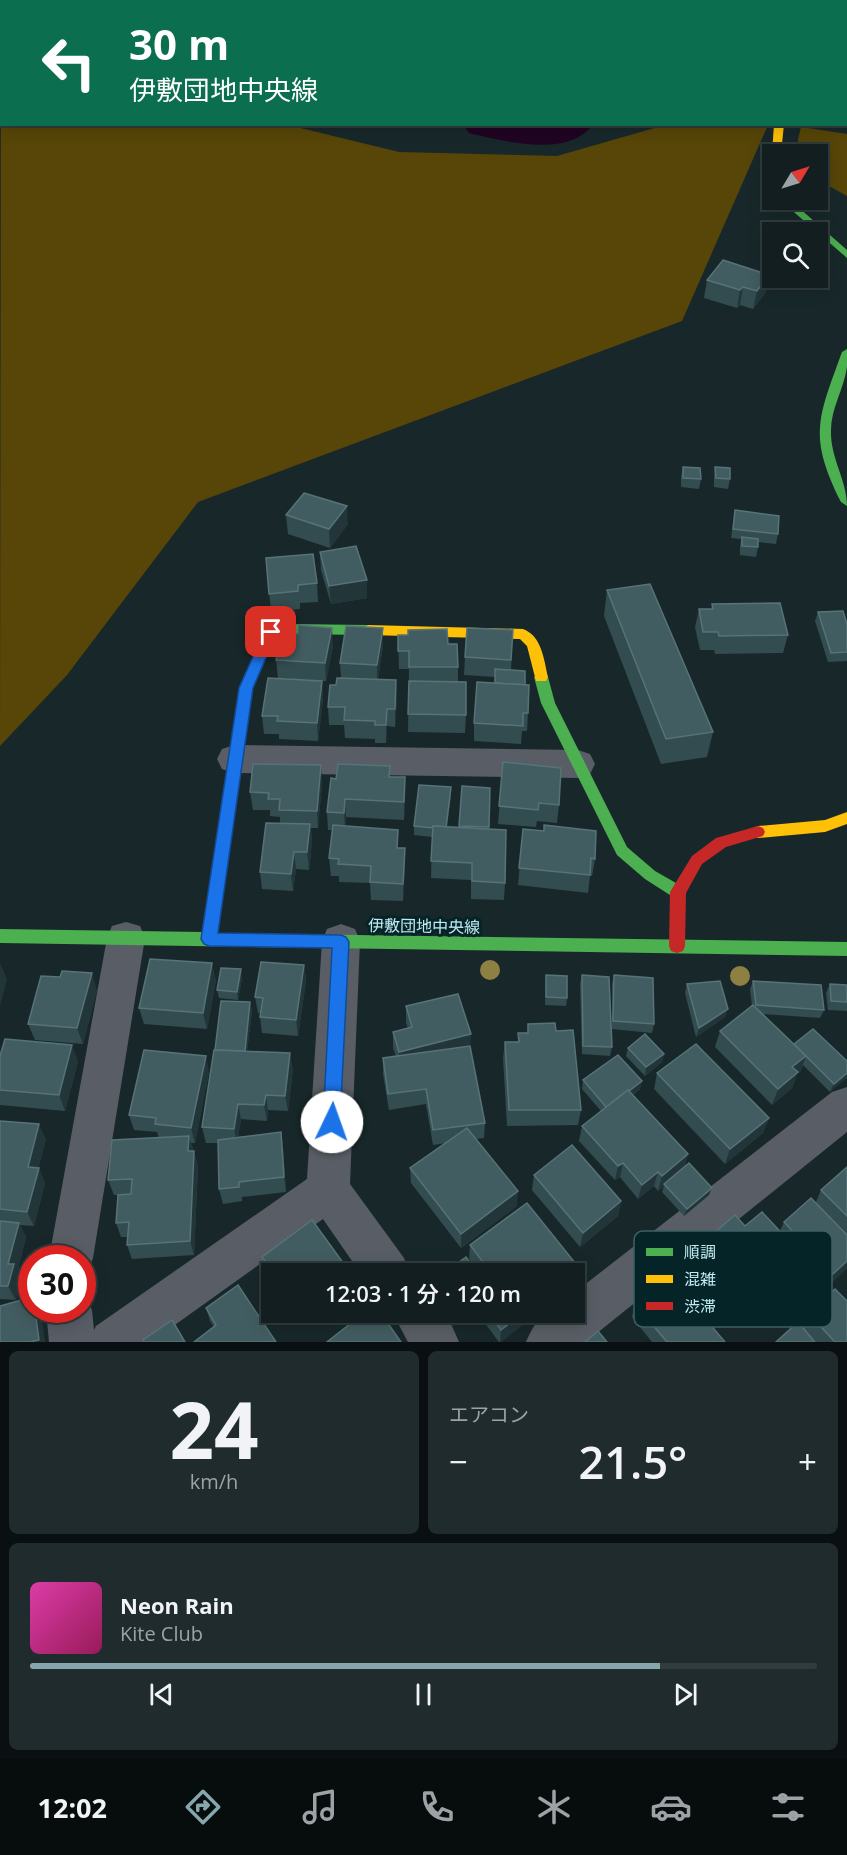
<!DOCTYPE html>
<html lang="ja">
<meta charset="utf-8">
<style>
:root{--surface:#121e20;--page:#1f2b2d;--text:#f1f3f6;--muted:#9ca2a5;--line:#313c3e;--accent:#85a7ac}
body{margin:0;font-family:"Open Sans","Noto Sans JP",sans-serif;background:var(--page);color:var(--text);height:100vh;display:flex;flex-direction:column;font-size:22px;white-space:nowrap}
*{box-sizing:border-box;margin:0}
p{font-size:20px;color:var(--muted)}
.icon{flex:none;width:33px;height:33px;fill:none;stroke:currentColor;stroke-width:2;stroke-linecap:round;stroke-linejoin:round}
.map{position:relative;height:1342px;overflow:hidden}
.details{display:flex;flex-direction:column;gap:9px;padding:9px;background:#0a1012;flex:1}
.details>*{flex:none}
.top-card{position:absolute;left:0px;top:0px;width:848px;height:126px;box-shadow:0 3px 15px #0003,0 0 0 2px var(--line);background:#0b6e4f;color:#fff;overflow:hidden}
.needle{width:39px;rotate:52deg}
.tools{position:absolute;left:762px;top:144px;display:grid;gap:12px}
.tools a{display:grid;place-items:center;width:66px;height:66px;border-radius:0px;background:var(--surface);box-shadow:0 3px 15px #0003,0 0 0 2px var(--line);font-size:30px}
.speed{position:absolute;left:18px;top:1245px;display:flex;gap:12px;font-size:30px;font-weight:700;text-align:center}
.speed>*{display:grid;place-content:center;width:78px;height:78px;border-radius:50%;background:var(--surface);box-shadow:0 3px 15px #0003,0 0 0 2px var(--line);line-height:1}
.speed .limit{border:9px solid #d22;background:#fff;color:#111}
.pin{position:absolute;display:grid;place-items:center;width:51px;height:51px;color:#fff;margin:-26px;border-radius:12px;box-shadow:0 3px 9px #0006}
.me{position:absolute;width:66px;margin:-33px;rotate:3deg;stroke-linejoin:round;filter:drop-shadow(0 0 4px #0008)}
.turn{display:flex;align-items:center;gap:21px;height:126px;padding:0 30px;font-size:27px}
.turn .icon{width:78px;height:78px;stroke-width:2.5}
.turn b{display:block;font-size:42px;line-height:51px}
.big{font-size:45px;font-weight:600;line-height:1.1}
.details .tile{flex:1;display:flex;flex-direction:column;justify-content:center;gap:9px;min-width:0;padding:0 21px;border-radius:9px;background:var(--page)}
.details .dial{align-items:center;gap:0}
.dial b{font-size:78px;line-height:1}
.song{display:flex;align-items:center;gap:18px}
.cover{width:72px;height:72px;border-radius:9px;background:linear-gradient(135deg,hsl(320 70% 55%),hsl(330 70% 35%))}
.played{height:6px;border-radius:3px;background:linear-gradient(90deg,var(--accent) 80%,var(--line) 80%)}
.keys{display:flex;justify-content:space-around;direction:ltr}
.heat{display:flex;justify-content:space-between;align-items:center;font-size:33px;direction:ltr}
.details .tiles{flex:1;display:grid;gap:9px;grid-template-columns:1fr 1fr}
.tile:last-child{grid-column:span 2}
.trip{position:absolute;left:261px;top:1263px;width:324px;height:60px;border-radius:0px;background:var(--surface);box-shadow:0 3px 15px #0003,0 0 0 2px var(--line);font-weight:600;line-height:60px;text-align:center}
.tab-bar{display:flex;height:96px;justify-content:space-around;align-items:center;background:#070c0d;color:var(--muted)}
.tab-bar .icon{width:42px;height:42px}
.tab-bar .selected{color:var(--accent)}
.tab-bar b{font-size:27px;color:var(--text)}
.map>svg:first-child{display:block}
</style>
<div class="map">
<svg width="847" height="1342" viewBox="0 0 847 1342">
<rect width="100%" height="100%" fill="#18282a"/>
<g fill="#574608">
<polygon points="1,10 2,124 284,124 399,152 557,156 665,125 768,125 682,321 198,502 67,675 0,746"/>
<polygon points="801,127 847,134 847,196 818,180 818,154 799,154 798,139"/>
</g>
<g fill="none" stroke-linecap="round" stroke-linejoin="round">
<g fill="#200422" fill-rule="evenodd">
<polygon points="35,0 74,0 75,2 36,2"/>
<polygon points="653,0 691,0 652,2"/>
<path d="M463 124H593C569 159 503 141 469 133Z"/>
</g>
<g fill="#595e66" fill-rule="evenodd">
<polygon points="846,104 847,105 847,119 846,118"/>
<polygon points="234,745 578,750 590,754 595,764 590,774 578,778 234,773 222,769 217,759 222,749"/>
<polygon points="126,922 140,926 145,938 93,1258 87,1274 82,1276 82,1258 49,1258 107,938 112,926"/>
<polygon points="341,924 355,929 360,941 350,1184 404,1258 410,1274 361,1274 323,1219 151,1342 49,1342 46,1310 82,1310 82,1293 85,1294 92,1310 94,1330 96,1326 307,1179 322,941 327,929"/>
<path d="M847 1087V1132L586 1342H526C538 1314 546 1312 574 1312V1293L832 1092Z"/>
<polygon points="392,1312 443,1312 452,1326 459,1342 408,1342"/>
</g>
<g fill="#4caf50" fill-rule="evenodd">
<polygon points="260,0 269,0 271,2 261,2"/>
<polygon points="501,0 510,0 499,2"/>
<polygon points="847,74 847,80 846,81 846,75"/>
<polygon points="780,200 790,200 847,250 847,258"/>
<path d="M847 349C847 355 847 361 847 367 844 389 831 408 831 430 830 458 847 480 847 506L841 502C808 436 818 418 842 352Z"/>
<polygon points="287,624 368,625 375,630 368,635 287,634 276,636 253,688 218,933 847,942 847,956 0,943 0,929 202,932 239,688 266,629"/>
<polygon points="541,672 548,677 555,703 627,847 655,871 683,887 686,892 683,897 678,898 673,897 645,879 617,855 541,703 534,677"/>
</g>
<g fill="#ffc107" fill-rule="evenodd">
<polygon points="774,124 784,124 781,154 772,154"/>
<path d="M368 625 523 629C542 636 544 660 548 677L546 681H536L527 646 520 639 368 635 361 630Z"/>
<polygon points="847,812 847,824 825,832 758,838 753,836 751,832 753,828 758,826 825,820"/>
</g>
<polygon fill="#c62828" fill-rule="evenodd" points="758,826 763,828 765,832 763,836 726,847 702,864 686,893 685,946 683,951 677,953 671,951 669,946 670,892 692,856 716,838"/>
</g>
<g fill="#8e7f42">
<circle cx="490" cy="970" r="10"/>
<circle cx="740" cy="976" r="10"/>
</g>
<g fill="#334c4f">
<polygon points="555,0 598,0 598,1 596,2 560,2"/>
<polygon points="723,260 766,292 753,309 740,305 737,308 704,298 707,280"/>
<polygon points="683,467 701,479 699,489 681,487 681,477"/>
<polygon points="715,467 730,479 728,489 714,487 714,477"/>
<polygon points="735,510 778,534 776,544 758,542 758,547 756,557 740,555 740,547 741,539 731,538"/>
<polygon points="286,515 348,524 330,548 288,534"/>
<polygon points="320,552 367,580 367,598 331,604 321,570"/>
<polygon points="266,558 317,583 318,602 300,603 300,609 271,612"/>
<polygon points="607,590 713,732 707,757 661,764 604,616"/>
<polygon points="712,604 788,635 783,653 715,654 714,650 700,650 695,627 699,609 711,609"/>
<polygon points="818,612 847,624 847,661 828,662 815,621"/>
<polygon points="383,628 383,646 378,679 397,698 395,727 387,726 386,743 375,743 375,739 345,738 344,725 329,725 328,707 341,678 340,663"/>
<polygon points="513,630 511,670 525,685 528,713 527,731 522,731 521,744 474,741 474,723 495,683 495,677 464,675 465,657"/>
<polygon points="398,635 448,644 458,667 458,682 466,715 465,733 408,732 409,669 399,669"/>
<polygon points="333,646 326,681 322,681 323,699 318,741 279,739 279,734 264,734 262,716 320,681 278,678 276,660"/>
<polygon points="503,762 559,805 557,823 537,821 536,827 498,824"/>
<polygon points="390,766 390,777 405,795 404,820 346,817 345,826 398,848 405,865 403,901 371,900 370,883 339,882 339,876 331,876 329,858 333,830 328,830 327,812 336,779"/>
<polygon points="322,783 318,828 311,828 312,842 309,870 296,869 293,891 262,889 260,872 280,823 280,817 270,816 270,810 253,810 250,792"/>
<polygon points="462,786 490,788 489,829 505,883 504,900 471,899 471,880 431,878 432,837 414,835 414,826 451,796 447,827 459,828"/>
<polygon points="523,829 595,859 592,876 590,876 588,893 518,885"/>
<polygon points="304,965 306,981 298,1036 262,1033 260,1017 260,1013 258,1013 255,997"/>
<polygon points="546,975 567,998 566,1006 545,1005"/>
<polygon points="582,975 612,1047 610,1056 582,1054 580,984"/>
<polygon points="614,975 654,1024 652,1033 612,1029 612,983"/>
<polygon points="242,978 238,1000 219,998 217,990"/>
<polygon points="216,980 207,1029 144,1024 139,1008"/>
<polygon points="753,981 824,1010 820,1018 763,1014 794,1044 847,1061 830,1092 803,1065 800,1072 797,1074 792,1088 772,1105 715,1047 720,1031 752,1006 750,989"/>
<polygon points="687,984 725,1017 696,1037 685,993"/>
<polygon points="830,984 847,985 847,1011 828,1010 826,993"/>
<polygon points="97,990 83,1044 35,1040 28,1024"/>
<polygon points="250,1002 252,1011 247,1051 293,1069 288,1111 268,1110 267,1121 241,1119 238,1137 281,1132 283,1147 286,1192 242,1197 242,1201 223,1204 219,1189 218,1143 206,1143 202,1127 215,1050"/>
<polygon points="406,1006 470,1049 485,1123 484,1138 476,1139 517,1206 461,1248 411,1183 410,1168 446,1143 433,1145 426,1104 389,1110 383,1074 383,1058 396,1056 393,1048 393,1032 408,1028 406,1023"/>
<polygon points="528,1024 556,1031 581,1110 578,1125 507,1126 503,1058 505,1042 518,1042 518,1033 527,1033"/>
<polygon points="628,1048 664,1054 662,1062 645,1076 626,1056"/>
<polygon points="0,1056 78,1061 65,1111 0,1105"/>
<polygon points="209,1072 195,1143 191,1143 198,1166 194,1255 132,1259 127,1245 128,1237 121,1237 116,1223 118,1195 114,1195 108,1180 159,1138 157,1132 134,1130 129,1115"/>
<polygon points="657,1073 769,1118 763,1133 725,1164 654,1089"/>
<polygon points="583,1080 642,1081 640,1089 633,1095 688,1154 684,1167 709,1195 684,1216 662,1192 664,1186 658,1191 654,1186 638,1199 620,1177 615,1180 579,1141 582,1126 601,1111 582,1089"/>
<polygon points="0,1121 46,1139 38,1168 45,1183 34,1226 20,1225 26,1237 18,1270 22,1277 16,1300 0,1299"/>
<polygon points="847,1167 847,1268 826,1288 815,1276 810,1285 766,1325 702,1253 707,1239 745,1226 780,1231 784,1222 816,1202 821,1190"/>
<polygon points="534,1175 621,1201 618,1216 580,1247 532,1190"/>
<polygon points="470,1245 580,1269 577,1282 574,1284 574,1274 480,1274 469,1259"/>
<polygon points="262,1257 349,1271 349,1274 272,1274 272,1280 265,1270"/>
<polygon points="635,1304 725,1342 652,1342 632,1317"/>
<polygon points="206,1308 276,1342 214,1327 210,1321"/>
<polygon points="294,1312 313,1312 300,1322"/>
<polygon points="336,1312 357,1312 343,1323"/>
<polygon points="485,1312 538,1312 501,1342 499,1342 484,1322"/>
<polygon points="808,1313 847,1342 816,1342 801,1326"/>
</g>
<g fill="#223639">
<polygon points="578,0 585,0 585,2 577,2"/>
<polygon points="587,0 598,0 598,1 596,2 587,2"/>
<polygon points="769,275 766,292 753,309 757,291"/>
<polygon points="743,287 740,305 737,308 740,290"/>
<polygon points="347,506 348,524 330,548 329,529"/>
<polygon points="367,580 367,598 331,604 329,586"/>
<polygon points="332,628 333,646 326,681 325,663"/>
<polygon points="383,628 383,646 377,683 377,665"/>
<polygon points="396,680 397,698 395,727 395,709"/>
<polygon points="322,681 323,699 318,741 317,723"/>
<polygon points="387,709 387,726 386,743 386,725"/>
<polygon points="321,765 322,783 318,828 317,811"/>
<polygon points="405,777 405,795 404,820 404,802"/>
<polygon points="345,799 346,817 345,830 344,813"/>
<polygon points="310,824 312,842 309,870 307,852"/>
<polygon points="405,848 405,865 403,901 403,884"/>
<polygon points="294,852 296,869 293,891 291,874"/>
<polygon points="0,963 7,979 0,1006"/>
<polygon points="212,963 216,980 207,1029 203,1013"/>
<polygon points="304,965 306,981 298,1036 296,1020"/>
<polygon points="241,969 242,978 238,1000 237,992"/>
<polygon points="92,973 97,990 83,1044 77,1028"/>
<polygon points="250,1002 252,1011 246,1059 245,1051"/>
<polygon points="728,1009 725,1017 696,1037 699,1028"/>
<polygon points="471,1034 470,1050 399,1068 399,1052"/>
<polygon points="72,1045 78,1061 65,1111 59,1095"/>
<polygon points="290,1053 293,1069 288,1111 285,1096"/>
<polygon points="664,1054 662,1062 645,1076 646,1067"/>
<polygon points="206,1056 209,1072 195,1143 191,1128"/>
<polygon points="806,1056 800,1072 797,1074 792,1088 772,1105 778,1089 792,1067"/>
<polygon points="847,1073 847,1078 830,1092 834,1084"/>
<polygon points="642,1081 640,1089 605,1115 607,1107"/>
<polygon points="266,1095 268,1110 267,1121 264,1105"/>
<polygon points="238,1104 241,1119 237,1144 234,1129"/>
<polygon points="769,1118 763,1133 725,1164 730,1149"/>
<polygon points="39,1124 46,1139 35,1182 28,1167"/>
<polygon points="281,1132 283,1147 286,1192 284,1177"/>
<polygon points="189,1136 193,1151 188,1151"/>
<polygon points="194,1151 198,1166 194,1255 190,1241"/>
<polygon points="688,1154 684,1169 664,1184 664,1186 658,1191 662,1176"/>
<polygon points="623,1163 620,1177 615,1180 618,1166"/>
<polygon points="39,1168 45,1183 34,1226 27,1212"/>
<polygon points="658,1172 654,1186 638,1199 642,1185"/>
<polygon points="712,1188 709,1195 684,1216 687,1209"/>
<polygon points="518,1191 517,1206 461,1248 461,1234"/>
<polygon points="621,1201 618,1216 580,1247 583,1233"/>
<polygon points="19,1223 26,1237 18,1270 22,1277 16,1300 8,1286 8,1264"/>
<polygon points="847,1261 847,1268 826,1288 833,1274"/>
<polygon points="580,1269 577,1282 574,1284 574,1274 573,1274"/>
<polygon points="817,1271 810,1285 766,1325 772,1311"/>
<polygon points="35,1310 41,1310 45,1342 30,1342"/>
<polygon points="298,1312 313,1312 300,1322"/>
<polygon points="347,1312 357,1312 343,1323 343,1316"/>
<polygon points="524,1312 538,1312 501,1342 500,1342 501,1330"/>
</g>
<g fill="#425d61" stroke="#567378" stroke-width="1.5">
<polygon points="519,0 536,0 541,2 517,2"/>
<polygon points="723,260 769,275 757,291 743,287 740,290 707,280"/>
<polygon points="683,467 700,468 701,479 683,478"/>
<polygon points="715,467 730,468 730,479 716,478"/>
<polygon points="304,493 347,506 329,529 286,515"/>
<polygon points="735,510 779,516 778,534 733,529"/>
<polygon points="742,537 758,539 758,547 742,546"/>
<polygon points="356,546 367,580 329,586 320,552"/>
<polygon points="313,554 317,583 298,585 298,591 269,594 266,558"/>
<polygon points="650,584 713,732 666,739 607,590"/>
<polygon points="780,603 788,635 719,636 718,632 703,632 699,609 713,609 712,604"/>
<polygon points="843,611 847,624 847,652 831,653 818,612"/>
<polygon points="299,625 332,628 325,663 276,660 282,632 298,634"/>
<polygon points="346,626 383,628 377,665 340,663"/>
<polygon points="467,628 513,630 511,660 465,657"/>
<polygon points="447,629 448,644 457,644 458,667 409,667 409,651 398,651 398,635 408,635 408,630"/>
<polygon points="495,669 525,671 525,685 495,683"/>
<polygon points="268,678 322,681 317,723 277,721 278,716 262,716"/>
<polygon points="337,678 396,680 395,709 387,709 386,725 375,725 375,721 344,720 345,707 328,707 330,685 336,685"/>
<polygon points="409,681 466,682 466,715 408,714"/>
<polygon points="477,682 529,685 528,713 523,713 523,726 474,723"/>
<polygon points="503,762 561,768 559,805 539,803 538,810 499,806"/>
<polygon points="253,764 321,765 317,811 279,810 280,799 268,799 269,793 250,792"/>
<polygon points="338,764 390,766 389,777 405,777 404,802 345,799 344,813 327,812 331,778 336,779"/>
<polygon points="419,785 451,787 446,827 433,826 433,828 414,826"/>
<polygon points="462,786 490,788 489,827 459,826"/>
<polygon points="266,823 310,824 307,852 294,852 291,874 260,872"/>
<polygon points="333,825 398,830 397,848 405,848 403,884 370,882 371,866 338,864 339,859 329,858"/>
<polygon points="544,825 596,831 595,859 591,858 590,875 519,868 523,829 544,831"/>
<polygon points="433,826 506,830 505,883 472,881 472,863 431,861"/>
<polygon points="150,959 212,963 203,1013 139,1008"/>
<polygon points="261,962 304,965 296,1020 260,1017 263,998 255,997"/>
<polygon points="221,968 241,969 237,992 217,990"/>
<polygon points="62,971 92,973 77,1028 28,1024 41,976 60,977"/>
<polygon points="546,975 567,976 567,998 546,997"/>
<polygon points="582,975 609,977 612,1047 583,1046"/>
<polygon points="614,975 653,978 654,1024 613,1021"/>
<polygon points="720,981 728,1009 699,1028 687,984"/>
<polygon points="753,981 821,985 824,1010 756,1005"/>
<polygon points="830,984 847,985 847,1002 831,1001"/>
<polygon points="458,994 471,1034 399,1052 393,1032 412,1027 406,1006"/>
<polygon points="221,1001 250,1002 245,1051 215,1050"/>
<polygon points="753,1005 806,1056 792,1067 798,1072 778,1089 720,1031"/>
<polygon points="555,1023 556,1031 573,1030 581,1110 509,1110 505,1042 519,1042 518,1033 528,1033 528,1024"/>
<polygon points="813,1029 847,1061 847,1073 834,1084 794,1044"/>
<polygon points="645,1034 664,1054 646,1067 628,1048"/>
<polygon points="5,1039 72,1045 59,1095 0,1090 0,1056"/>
<polygon points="696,1044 769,1118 730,1149 657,1073"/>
<polygon points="470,1046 485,1123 433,1130 426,1089 388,1094 383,1058"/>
<polygon points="144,1050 206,1056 191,1128 155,1124 156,1118 129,1115"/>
<polygon points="214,1050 290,1053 285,1096 266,1095 264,1105 238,1104 234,1129 202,1127"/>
<polygon points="618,1055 642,1081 629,1091 628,1090 606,1107 583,1080"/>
<polygon points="628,1090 688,1154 662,1176 658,1172 642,1185 623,1163 618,1166 582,1126"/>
<polygon points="0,1121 39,1124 28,1167 39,1168 27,1212 0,1209"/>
<polygon points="467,1128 518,1191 461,1234 410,1168"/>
<polygon points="281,1132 284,1177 239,1182 239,1187 219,1189 218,1140"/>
<polygon points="189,1136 188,1151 194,1151 190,1241 127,1245 129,1222 116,1223 118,1195 131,1194 132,1179 108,1180 112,1140"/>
<polygon points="572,1145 621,1201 583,1233 534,1175"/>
<polygon points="689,1163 712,1188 687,1209 664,1184"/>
<polygon points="847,1167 847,1216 821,1190"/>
<polygon points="811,1198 847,1235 847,1261 833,1274 784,1222"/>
<polygon points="527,1203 580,1269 573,1274 492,1274 470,1245"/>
<polygon points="762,1212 817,1271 772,1311 707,1239 735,1215 745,1226"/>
<polygon points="312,1220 349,1271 346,1274 274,1274 262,1257"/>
<polygon points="0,1221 19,1223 8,1264 14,1264 8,1286 0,1286"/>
<polygon points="466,1257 478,1274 444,1274 444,1273"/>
<polygon points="669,1276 725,1342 667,1342 635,1304"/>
<polygon points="238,1285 276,1342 194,1342 216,1325 206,1308"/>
<polygon points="835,1289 847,1301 847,1342 835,1342 808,1313"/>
<polygon points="32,1297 32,1310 35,1310 39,1340 30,1342 0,1342 0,1306"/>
<polygon points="340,1312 347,1312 343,1316"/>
<polygon points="365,1312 380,1312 401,1342 327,1342"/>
<polygon points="488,1312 524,1312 501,1330"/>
<polygon points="172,1320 185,1342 144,1342 143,1340"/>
<polygon points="798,1322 815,1342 776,1342"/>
<polygon points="598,1331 607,1342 585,1342"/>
</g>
<polygon fill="#1a73e8" stroke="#114b97" stroke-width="1.5" points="271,627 277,632 253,688 218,933 341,935 346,937 349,942 340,1122 338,1128 332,1130 325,1128 323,1122 332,948 209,946 204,944 201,939 239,688 264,632"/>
<g text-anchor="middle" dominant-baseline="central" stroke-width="6" stroke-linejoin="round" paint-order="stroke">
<g font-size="16" fill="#c0ebf2" stroke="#052428">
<text transform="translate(424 926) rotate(1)">伊敷団地中央線</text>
</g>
</g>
<rect x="634" y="1231" width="198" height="96" rx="9" fill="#052428" stroke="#3d6065" stroke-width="1.5"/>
<rect x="646" y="1248" width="27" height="8" fill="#4caf50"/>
<rect x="646" y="1275" width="27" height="8" fill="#ffc107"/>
<rect x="646" y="1302" width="27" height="8" fill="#c62828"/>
<g font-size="16" fill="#c0ebf2">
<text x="684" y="1258">順調</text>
<text x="684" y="1285">混雑</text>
<text x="684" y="1312">渋滞</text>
</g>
</svg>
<div class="tools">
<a><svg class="needle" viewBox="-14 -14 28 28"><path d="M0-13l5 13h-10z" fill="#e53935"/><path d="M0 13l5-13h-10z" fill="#9ca2a5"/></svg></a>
<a><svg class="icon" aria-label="search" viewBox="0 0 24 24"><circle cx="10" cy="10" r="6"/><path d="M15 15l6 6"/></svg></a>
</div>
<div class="speed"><div class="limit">30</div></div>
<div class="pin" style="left:271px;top:632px;background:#d93025"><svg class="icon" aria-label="arrive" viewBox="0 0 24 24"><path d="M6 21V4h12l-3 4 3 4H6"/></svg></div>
<svg class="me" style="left:332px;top:1122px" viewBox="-20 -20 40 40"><circle r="19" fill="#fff"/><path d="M0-13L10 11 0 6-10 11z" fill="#1a73e8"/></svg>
<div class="trip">12:03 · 1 分 · 120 m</div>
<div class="top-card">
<div class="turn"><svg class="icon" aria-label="left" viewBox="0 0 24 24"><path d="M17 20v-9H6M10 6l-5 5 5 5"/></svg><div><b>30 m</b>伊敷団地中央線</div></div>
</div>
</div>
<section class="details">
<div class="tiles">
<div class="tile dial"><b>24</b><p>km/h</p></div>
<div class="tile"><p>エアコン</p>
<div class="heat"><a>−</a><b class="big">21.5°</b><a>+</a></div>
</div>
<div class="tile">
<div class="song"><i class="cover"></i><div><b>Neon Rain</b><p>Kite Club</p></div></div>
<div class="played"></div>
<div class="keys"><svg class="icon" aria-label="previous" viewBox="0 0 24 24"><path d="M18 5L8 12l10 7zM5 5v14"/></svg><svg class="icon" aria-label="pause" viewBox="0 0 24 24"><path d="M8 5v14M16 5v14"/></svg><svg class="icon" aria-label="next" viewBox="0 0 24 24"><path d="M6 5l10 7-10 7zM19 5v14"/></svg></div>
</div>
</div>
</section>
<nav class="tab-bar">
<b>12:02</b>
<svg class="icon selected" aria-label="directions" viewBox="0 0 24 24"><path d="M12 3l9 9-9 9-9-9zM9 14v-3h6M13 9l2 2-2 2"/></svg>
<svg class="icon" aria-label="music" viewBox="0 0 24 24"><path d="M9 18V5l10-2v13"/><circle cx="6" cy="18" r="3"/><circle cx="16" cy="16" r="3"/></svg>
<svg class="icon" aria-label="phone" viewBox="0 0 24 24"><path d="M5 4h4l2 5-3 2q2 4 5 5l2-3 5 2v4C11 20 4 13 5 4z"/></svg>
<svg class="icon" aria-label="climate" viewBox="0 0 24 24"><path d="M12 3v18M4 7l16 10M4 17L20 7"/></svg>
<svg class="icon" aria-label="car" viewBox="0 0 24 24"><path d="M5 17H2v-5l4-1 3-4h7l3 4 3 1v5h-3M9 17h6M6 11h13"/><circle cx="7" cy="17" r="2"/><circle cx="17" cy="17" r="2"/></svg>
<svg class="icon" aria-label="filters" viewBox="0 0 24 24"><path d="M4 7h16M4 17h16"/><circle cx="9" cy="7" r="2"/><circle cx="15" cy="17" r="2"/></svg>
</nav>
